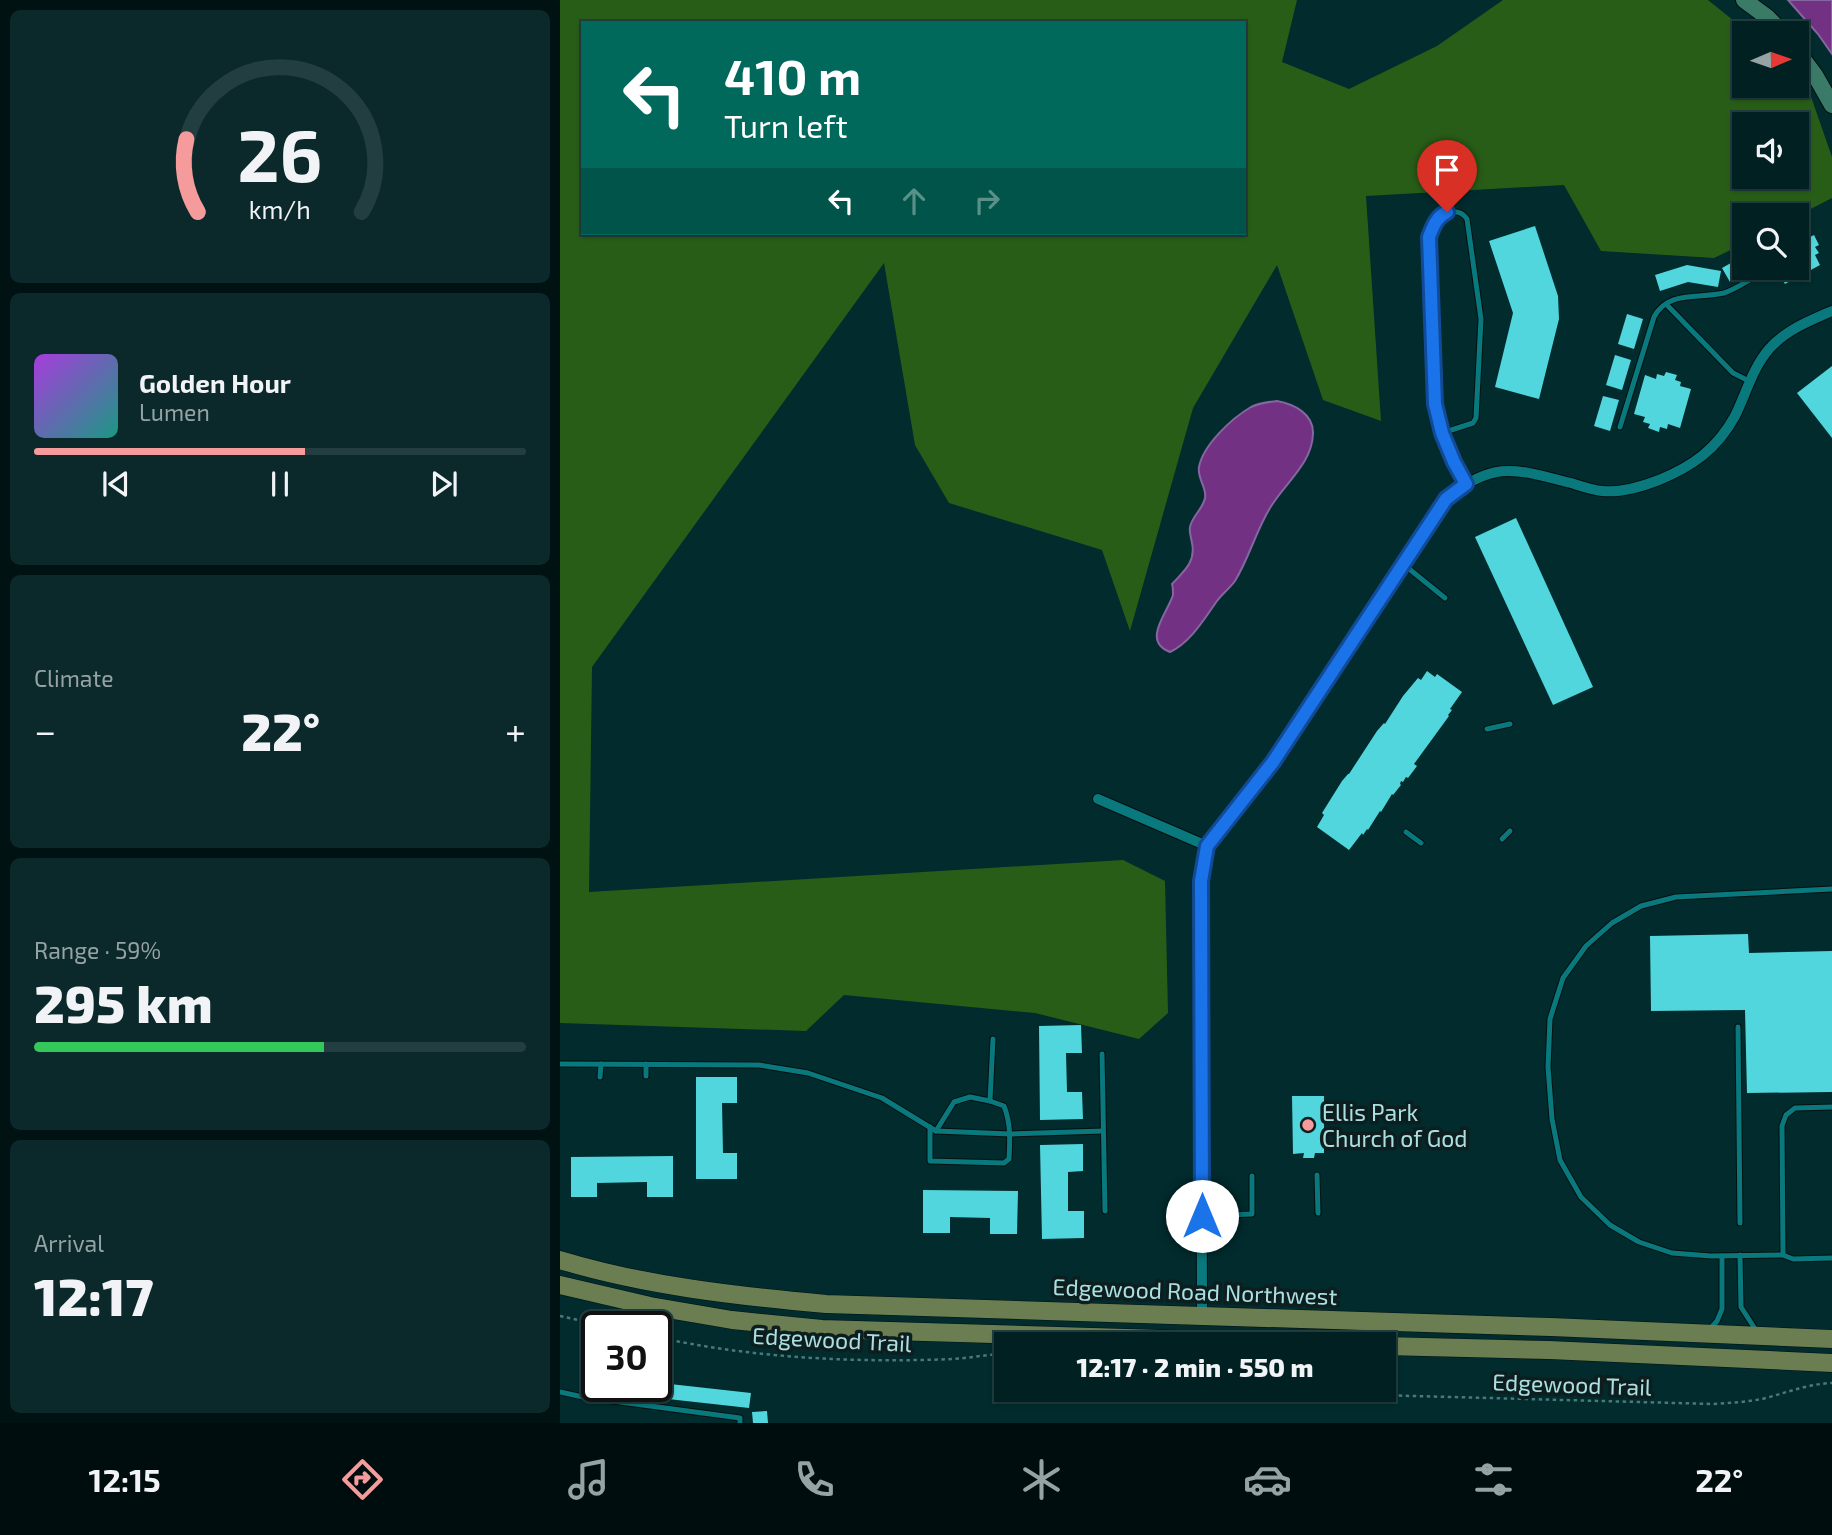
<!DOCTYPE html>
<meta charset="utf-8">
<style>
:root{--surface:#012022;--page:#0b282a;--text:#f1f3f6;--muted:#96a3a5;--line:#233e40;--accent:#f59b9c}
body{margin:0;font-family:"Exo 2",sans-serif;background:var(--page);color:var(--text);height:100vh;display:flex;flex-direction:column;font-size:26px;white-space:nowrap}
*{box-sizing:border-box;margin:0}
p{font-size:23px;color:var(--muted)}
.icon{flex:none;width:38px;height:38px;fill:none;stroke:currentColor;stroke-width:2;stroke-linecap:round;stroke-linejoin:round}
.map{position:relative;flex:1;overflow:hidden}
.drawer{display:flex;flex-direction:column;gap:10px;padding:10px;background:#011213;width:560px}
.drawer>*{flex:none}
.guide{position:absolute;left:21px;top:21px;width:665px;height:214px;border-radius:0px;box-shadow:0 2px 5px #0004,0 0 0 2px var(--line);background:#00695c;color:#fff;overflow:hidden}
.needle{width:46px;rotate:88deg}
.fabs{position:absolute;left:1172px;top:21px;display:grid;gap:14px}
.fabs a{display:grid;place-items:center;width:77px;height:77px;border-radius:0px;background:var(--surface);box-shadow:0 2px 5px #0004,0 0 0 2px var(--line);font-size:35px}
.speed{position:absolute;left:21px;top:1311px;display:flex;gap:14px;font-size:35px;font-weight:700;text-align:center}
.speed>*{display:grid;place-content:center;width:91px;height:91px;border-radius:50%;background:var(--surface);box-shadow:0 2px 5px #0004,0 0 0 2px var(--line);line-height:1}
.speed .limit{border:4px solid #111;border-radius:10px;background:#fff;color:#111}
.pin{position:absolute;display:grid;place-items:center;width:60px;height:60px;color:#fff;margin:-72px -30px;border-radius:50% 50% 50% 0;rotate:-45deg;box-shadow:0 0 7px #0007}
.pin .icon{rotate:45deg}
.me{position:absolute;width:77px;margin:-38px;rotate:0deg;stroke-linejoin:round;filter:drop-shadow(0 0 5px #0008)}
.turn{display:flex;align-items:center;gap:24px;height:147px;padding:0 28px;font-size:32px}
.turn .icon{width:91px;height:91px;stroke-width:2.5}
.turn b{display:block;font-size:49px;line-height:60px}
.lanes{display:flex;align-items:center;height:66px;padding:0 28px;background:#0003;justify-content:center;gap:35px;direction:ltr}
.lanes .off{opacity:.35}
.big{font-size:52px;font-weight:800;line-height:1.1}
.drawer .tile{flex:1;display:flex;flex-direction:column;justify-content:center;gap:10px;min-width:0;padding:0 24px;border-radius:10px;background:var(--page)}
.drawer .dial{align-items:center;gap:0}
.dial svg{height:182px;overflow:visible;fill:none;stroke:var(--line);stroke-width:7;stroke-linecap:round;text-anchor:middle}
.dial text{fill:var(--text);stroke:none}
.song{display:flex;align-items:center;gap:21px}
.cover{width:84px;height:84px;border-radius:10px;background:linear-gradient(135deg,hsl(280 70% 55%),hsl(170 70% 35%))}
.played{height:7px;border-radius:4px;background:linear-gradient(90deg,var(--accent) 55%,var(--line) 55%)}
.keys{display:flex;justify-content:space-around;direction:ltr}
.heat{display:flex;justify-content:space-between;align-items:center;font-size:38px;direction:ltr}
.charge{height:10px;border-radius:5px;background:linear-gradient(90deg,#34c759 59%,var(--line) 0)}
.trip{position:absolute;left:434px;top:1332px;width:402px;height:70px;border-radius:0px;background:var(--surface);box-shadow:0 2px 5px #0004,0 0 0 2px var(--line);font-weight:800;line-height:70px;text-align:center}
.dock{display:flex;height:112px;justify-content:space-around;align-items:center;background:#000d0e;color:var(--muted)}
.dock .icon{width:49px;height:49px}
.dock .current{color:var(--accent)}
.dock b{font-size:32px;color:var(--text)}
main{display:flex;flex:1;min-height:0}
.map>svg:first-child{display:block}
</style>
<main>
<section class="drawer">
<div class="tile dial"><svg viewBox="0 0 100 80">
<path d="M14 69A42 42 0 1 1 86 69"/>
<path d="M14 69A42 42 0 0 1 9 37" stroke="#f59b9c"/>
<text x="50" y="56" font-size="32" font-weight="700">26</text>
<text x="50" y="72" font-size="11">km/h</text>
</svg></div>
<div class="tile">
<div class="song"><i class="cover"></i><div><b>Golden Hour</b><p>Lumen</p></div></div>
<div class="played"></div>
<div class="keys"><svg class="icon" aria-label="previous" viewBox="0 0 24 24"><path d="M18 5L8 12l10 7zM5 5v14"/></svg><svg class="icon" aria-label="pause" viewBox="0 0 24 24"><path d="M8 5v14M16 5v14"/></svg><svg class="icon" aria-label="next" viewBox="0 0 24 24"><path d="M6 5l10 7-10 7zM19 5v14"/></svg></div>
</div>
<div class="tile"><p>Climate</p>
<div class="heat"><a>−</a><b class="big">22°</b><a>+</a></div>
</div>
<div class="tile"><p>Range · 59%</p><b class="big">295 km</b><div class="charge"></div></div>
<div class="tile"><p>Arrival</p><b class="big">12:17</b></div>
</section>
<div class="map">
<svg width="1272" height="1423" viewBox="0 0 1272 1423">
<rect width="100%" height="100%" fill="#012b2d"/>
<path fill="#285d17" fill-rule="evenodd" d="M0 0H737L722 62 789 89 877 46 943 0H1148L1189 33H1185V86H1237V78L1248 88 1272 157V198L1237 216 1185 215V243L1154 258 1041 251 1004 185 806 196 821 421 763 400 717 265 633 408 570 631 542 550 389 503 355 445 324 263 32 667 29 892 563 860 605 881 608 1013 579 1039 475 1013 284 995 246 1031 0 1023ZM23 23H684V233H23ZM1185 124H1237V177H1185Z"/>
<g fill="#733184" stroke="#8466a0" stroke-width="2">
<polygon points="1228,0 1272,0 1272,54 1258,34"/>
<path d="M717 401C734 404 754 414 753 434 752 464 724 484 710 508 696 531 689 558 675 581 670 588 662 594 657 601 644 619 631 642 610 652 581 641 608 612 613 595 613 593 613 587 612 584 624 571 636 562 632 543 631 537 629 532 630 527 632 516 643 509 645 498 647 487 637 479 639 467 643 445 672 418 691 407 699 403 708 402 717 401Z"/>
</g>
<g fill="#50d6dc">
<polygon points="1237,223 1243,233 1247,231 1250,237 1254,235 1259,245 1255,247 1259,253 1255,255 1260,265 1225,284 1219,274 1215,277 1212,271 1207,273 1205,268 1237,268"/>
<polygon points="975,226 998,296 999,319 979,399 935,387 953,313 929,241"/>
<polygon points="1185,255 1185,268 1197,268 1170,282 1162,268"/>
<polygon points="1127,265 1161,271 1158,287 1128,282 1100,291 1095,275"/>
<polygon points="1067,314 1083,319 1074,349 1058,344"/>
<polygon points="1055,355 1071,360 1062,390 1046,385"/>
<polygon points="1272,366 1272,438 1237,393"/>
<polygon points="1106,372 1117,375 1115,380 1121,382 1120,386 1131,389 1120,428 1108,424 1107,429 1100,427 1099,432 1088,428 1090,424 1083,422 1085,417 1074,414 1085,375 1096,379 1097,374 1104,376"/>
<polygon points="1043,396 1059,400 1050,431 1034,426"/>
<polygon points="956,518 1033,687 993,705 915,537"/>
<polygon points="867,671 875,677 877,674 902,692 890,709 892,710 888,715 889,716 854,764 857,766 848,778 846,777 843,782 841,781 840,784 841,785 833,795 832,794 821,812 820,811 808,830 807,829 803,835 802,833 789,850 757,827 764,815 762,813 782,781 788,774 789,774 817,731 824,723 825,724 843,696 858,678 861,680"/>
<polygon points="1188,934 1189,953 1272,951 1272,1092 1187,1093 1185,1010 1091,1011 1090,936"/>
<polygon points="521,1025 522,1053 506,1053 507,1092 522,1092 523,1119 480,1120 479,1026"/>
<polygon points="136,1077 177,1077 177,1103 162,1103 163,1153 177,1153 177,1179 136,1179"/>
<polygon points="732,1096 764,1096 764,1153 755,1153 754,1158 743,1158 744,1153 733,1154"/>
<polygon points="523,1144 523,1171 508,1172 508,1211 524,1211 524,1238 482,1239 480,1145"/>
<polygon points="113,1156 113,1197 87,1197 87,1182 37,1183 37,1197 11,1197 11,1157"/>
<polygon points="363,1190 458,1191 457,1234 430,1234 430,1218 390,1217 390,1233 363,1233"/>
<polygon points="22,1374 37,1375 37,1386 96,1386 96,1382 102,1383 100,1398 20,1388"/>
<polygon points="110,1384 191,1393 189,1408 108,1399"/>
<polygon points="207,1411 208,1423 193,1423 192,1412"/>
</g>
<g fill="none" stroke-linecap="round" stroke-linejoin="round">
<g stroke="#031111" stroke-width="7">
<g id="lane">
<polyline points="1106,304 1173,373 1189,381"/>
<path d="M1060 427 1094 317C1108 290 1140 299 1164 293 1174 290 1184 283 1193 278"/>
<path d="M882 433 913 423 916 418 921 319 907 219C900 209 891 211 880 215L874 224 869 237 875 404 882 433 894 462 906 484"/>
<polyline points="843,564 885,598"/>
<polyline points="927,729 950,724"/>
<polyline points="846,832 861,843"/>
<polyline points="942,839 950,831"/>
<polyline points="1272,889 1116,897 1081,906 1052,923 1026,946 1003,978 990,1019 988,1067 992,1119 1000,1160 1021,1197 1050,1225 1079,1242 1112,1253 1151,1256 1223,1255 1233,1259 1272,1258"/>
<polyline points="1178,1027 1180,1223"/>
<polyline points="542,1054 545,1211"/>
<polyline points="0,1064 199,1065 248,1073 322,1098 376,1131 451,1134 543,1131"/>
<polyline points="86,1076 86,1064"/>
<polyline points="40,1077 41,1064"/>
<path d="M370 1127V1161L444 1163 449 1159C450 1140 451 1124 444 1106L430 1101 433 1039"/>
<polyline points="376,1131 394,1102 410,1097 430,1101"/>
<polyline points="757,1175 758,1213"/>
<polyline points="642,1216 692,1214 692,1176"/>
<polyline points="1180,1255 1181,1307 1197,1332"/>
<polyline points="1223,1255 1222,1126 1226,1115 1235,1108 1272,1107"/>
<polyline points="1150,1329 1157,1321 1162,1309 1162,1256"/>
<polyline points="0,1392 23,1397 180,1418 180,1423"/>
</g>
</g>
<g stroke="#031111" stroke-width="12">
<g id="street">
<polyline points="538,799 647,846"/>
<path d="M642 1316 641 881 647 846 713 762 886 498C936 460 954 469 1011 483 1021 486 1032 490 1042 491 1061 493 1081 487 1099 480 1133 466 1157 449 1175 416 1186 394 1192 369 1209 349 1226 330 1249 321 1272 311"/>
</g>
</g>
<g stroke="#031111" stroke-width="18">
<g id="secondary">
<polyline points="1184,0 1207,17 1223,33"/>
<polyline points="1237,51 1255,75 1272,105"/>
</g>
</g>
<g stroke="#031111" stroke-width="19">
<g id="primary">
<path d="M0 1260C86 1286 177 1296 266 1304L991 1327 1272 1339"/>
<polyline points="0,1285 90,1306 172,1320 262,1329 769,1344"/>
<polyline points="824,1346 989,1350 1272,1363"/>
</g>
</g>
<g stroke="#4a797b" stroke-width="2.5" stroke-dasharray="3.5 3.5" stroke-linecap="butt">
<polyline points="0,1316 45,1326"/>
<path d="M96 1337C193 1358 294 1363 393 1359 411 1358 428 1354 446 1354"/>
<path d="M748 1390 779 1394 1153 1404C1170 1403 1186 1402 1202 1399 1226 1393 1247 1384 1272 1383"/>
</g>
<use href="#lane" stroke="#09797d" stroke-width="5"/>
<use href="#street" stroke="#09797d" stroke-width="10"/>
<use href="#secondary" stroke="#3a7b67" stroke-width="16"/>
<use href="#primary" stroke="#6a7e52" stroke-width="18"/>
</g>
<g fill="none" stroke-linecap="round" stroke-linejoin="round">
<g stroke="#114b97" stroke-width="18">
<path id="route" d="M642 1216 641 881 647 846 713 762 886 499 906 484 894 462 882 433 875 404 869 237C873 227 876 217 887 212"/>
</g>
<use href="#route" stroke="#1a73e8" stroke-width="12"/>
</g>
<circle fill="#f59b9c" stroke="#0e1e1f" stroke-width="2.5" cx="748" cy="1125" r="7"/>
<g text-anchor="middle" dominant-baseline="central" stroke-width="7" stroke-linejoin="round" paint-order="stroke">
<g font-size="23" fill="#abe0e2" stroke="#0e1e1f" text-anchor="start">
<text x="762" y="1112">Ellis Park<tspan x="762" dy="26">Church of God</tspan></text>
</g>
<g font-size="23" fill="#abe0e2" stroke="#0e1e1f">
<text transform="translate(635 1291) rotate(2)">Edgewood Road Northwest</text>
<text transform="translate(272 1339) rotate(3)">Edgewood Trail</text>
<text transform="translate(1012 1384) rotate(2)">Edgewood Trail</text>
</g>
</g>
</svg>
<div class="fabs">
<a><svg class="needle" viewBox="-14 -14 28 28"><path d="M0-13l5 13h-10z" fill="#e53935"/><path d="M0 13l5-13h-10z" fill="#96a3a5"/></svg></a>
<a><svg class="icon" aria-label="sound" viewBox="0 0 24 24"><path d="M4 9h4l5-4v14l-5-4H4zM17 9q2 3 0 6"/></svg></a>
<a><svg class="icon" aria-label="search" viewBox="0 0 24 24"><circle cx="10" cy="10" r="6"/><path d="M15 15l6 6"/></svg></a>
</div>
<div class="speed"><div class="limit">30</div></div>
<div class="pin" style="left:887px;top:212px;background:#d93025"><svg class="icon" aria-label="arrive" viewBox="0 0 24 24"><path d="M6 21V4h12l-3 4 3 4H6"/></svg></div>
<svg class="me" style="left:642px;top:1216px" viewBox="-20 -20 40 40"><circle r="19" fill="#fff"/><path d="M0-13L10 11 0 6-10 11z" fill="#1a73e8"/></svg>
<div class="trip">12:17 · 2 min · 550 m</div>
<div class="guide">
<div class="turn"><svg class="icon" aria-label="left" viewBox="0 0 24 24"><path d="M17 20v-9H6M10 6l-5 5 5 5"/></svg><div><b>410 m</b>Turn left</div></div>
<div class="lanes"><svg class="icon" aria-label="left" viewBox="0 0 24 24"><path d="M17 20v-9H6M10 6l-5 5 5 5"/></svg><svg class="icon off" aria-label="ahead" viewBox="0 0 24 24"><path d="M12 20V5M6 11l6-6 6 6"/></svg><svg class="icon off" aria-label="right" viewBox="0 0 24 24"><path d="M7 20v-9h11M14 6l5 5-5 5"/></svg></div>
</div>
</div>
</main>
<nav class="dock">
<b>12:15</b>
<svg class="icon current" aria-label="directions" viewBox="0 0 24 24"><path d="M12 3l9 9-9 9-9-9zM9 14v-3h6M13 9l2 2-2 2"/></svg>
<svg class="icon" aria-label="music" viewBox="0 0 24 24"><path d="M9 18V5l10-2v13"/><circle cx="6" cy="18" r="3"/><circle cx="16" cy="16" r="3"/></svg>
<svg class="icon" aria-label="phone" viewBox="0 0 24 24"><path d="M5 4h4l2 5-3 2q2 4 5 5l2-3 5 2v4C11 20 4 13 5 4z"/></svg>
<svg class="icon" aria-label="climate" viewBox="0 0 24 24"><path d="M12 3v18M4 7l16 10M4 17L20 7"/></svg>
<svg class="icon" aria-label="car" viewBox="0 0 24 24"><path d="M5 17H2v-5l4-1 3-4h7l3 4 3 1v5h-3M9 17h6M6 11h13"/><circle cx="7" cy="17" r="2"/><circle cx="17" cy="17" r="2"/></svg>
<svg class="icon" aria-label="filters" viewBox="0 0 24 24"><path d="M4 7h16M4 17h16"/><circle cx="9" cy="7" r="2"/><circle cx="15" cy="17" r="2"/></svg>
<b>22°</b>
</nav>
